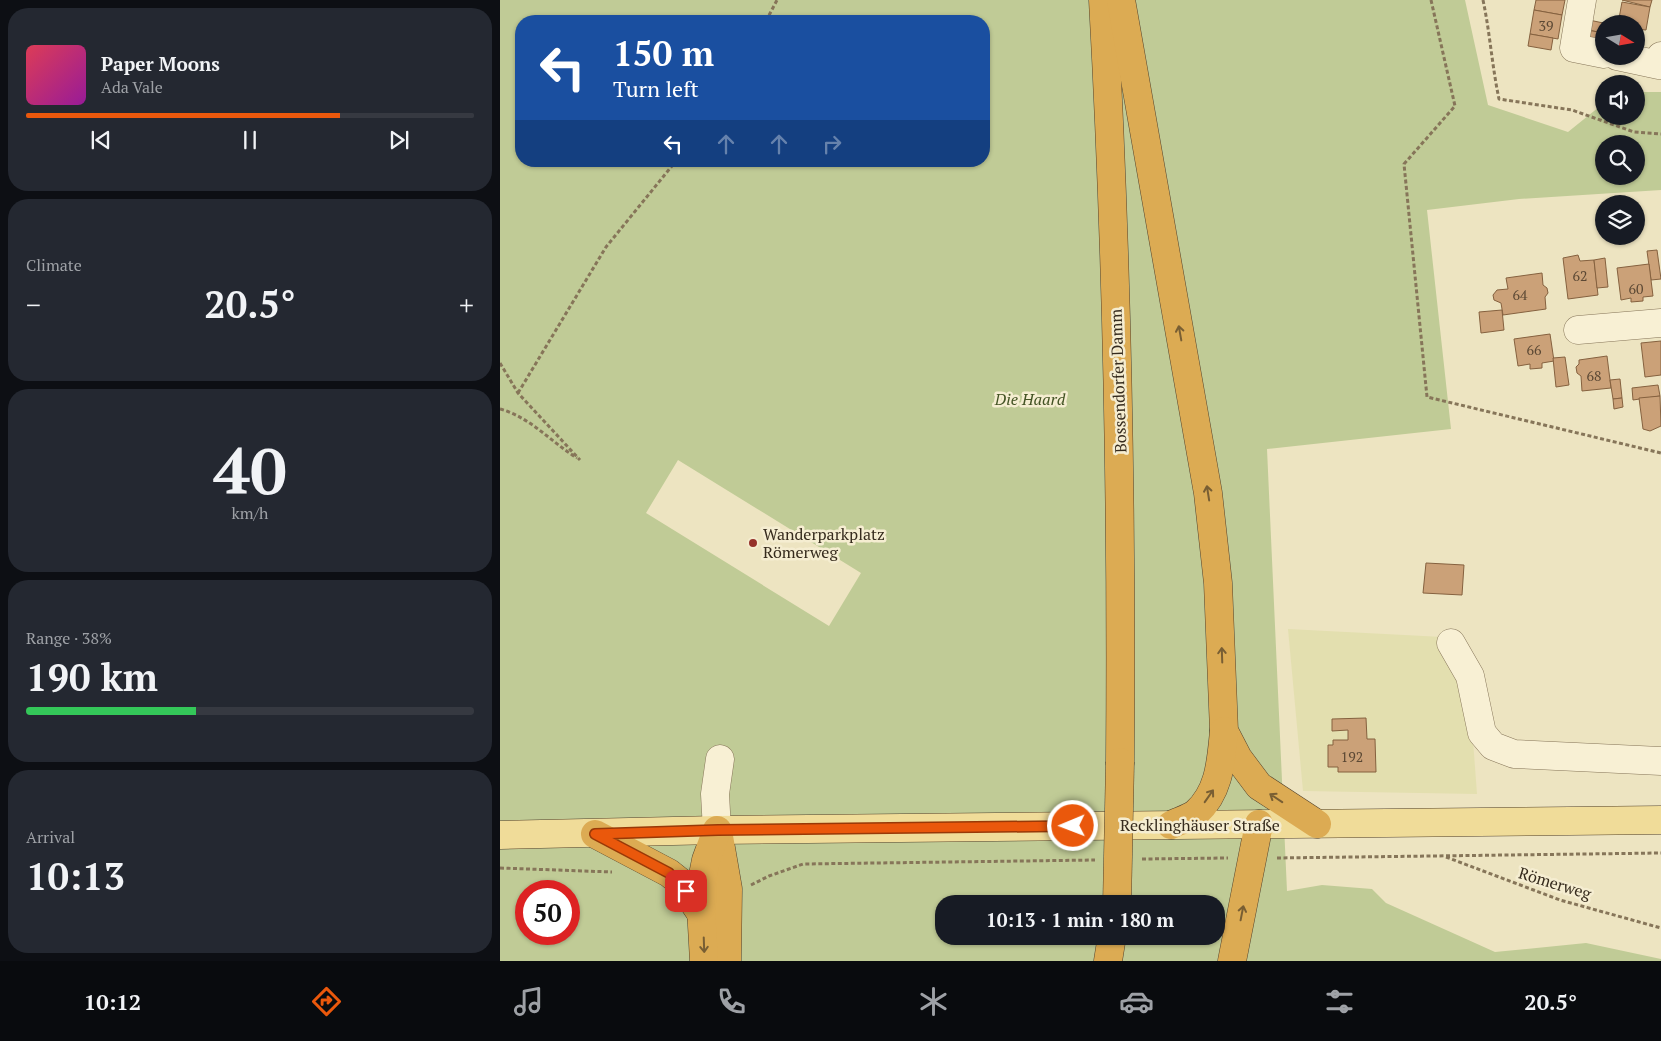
<!DOCTYPE html>
<meta charset="utf-8">
<style>
:root{--surface:#171b24;--page:#242831;--text:#f1f3f6;--muted:#9ea1a6;--line:#363941;--accent:#ea580c}
body{margin:0;font-family:"PT Serif",serif;background:var(--page);color:var(--text);height:100vh;display:flex;flex-direction:column;font-size:19px;white-space:nowrap}
*{box-sizing:border-box;margin:0}
p{font-size:16px;color:var(--muted)}
.icon{flex:none;width:28px;height:28px;fill:none;stroke:currentColor;stroke-width:2;stroke-linecap:round;stroke-linejoin:round}
.map{position:relative;flex:1;overflow:hidden}
.details{display:flex;flex-direction:column;gap:8px;padding:8px;background:#0d0f14;width:500px}
.details>*{flex:none}
.guide{position:absolute;left:15px;top:15px;width:475px;height:152px;border-radius:20px;box-shadow:0 1px 4px #0004;background:#1a4fa0;color:#fff;overflow:hidden}
.needle{width:32px;rotate:101deg}
.fabs{position:absolute;left:1095px;top:15px;display:grid;gap:10px}
.fabs a{display:grid;place-items:center;width:50px;height:50px;border-radius:50%;background:var(--surface);box-shadow:0 1px 4px #0004;font-size:25px}
.speed{position:absolute;left:15px;top:880px;display:flex;gap:10px;font-size:25px;font-weight:700;text-align:center}
.speed>*{display:grid;place-content:center;width:65px;height:65px;border-radius:50%;background:var(--surface);box-shadow:0 1px 4px #0004;line-height:1}
.speed .limit{border:8px solid #d22;background:#fff;color:#111}
.pin{position:absolute;display:grid;place-items:center;width:42px;height:42px;color:#fff;margin:-21px;border-radius:10px;box-shadow:0 2px 8px #0006}
.me{position:absolute;width:55px;margin:-28px;rotate:269deg;stroke-linejoin:round;filter:drop-shadow(0 0 4px #0008)}
.turn{display:flex;align-items:center;gap:18px;height:105px;padding:0 15px;font-size:22px}
.turn .icon{width:65px;height:65px;stroke-width:2.5}
.turn b{display:block;font-size:35px;line-height:42px}
.lanes{display:flex;align-items:center;height:48px;padding:0 15px;background:#0003;justify-content:center;gap:25px;direction:ltr}
.lanes .off{opacity:.35}
.big{font-size:38px;font-weight:700;line-height:1.1}
.details .card{flex:1;display:flex;flex-direction:column;justify-content:center;gap:8px;min-width:0;padding:0 18px;border-radius:20px;background:var(--page)}
.details .dial{align-items:center;gap:0}
.dial b{font-size:65px;line-height:1}
.song{display:flex;align-items:center;gap:15px}
.cover{width:60px;height:60px;border-radius:8px;background:linear-gradient(135deg,hsl(350 70% 55%),hsl(300 70% 35%))}
.played{height:5px;border-radius:2px;background:linear-gradient(90deg,var(--accent) 70%,var(--line) 70%)}
.keys{display:flex;justify-content:space-around;direction:ltr}
.heat{display:flex;justify-content:space-between;align-items:center;font-size:28px;direction:ltr}
.charge{height:8px;border-radius:4px;background:linear-gradient(90deg,#34c759 38%,var(--line) 0)}
.trip{position:absolute;left:435px;top:895px;width:290px;height:50px;border-radius:20px;background:var(--surface);box-shadow:0 1px 4px #0004;font-weight:700;line-height:50px;text-align:center}
.menu{display:flex;height:80px;justify-content:space-around;align-items:center;background:#090b0e;color:var(--muted)}
.menu .icon{width:35px;height:35px}
.menu .active{color:var(--accent)}
.menu b{font-size:22px;color:var(--text)}
main{display:flex;flex:1;min-height:0}
.map>svg:first-child{display:block}
</style>
<main>
<section class="details">
<div class="card">
<div class="song"><i class="cover"></i><div><b>Paper Moons</b><p>Ada Vale</p></div></div>
<div class="played"></div>
<div class="keys"><svg class="icon" aria-label="previous" viewBox="0 0 24 24"><path d="M18 5L8 12l10 7zM5 5v14"/></svg><svg class="icon" aria-label="pause" viewBox="0 0 24 24"><path d="M8 5v14M16 5v14"/></svg><svg class="icon" aria-label="next" viewBox="0 0 24 24"><path d="M6 5l10 7-10 7zM19 5v14"/></svg></div>
</div>
<div class="card"><p>Climate</p>
<div class="heat"><a>−</a><b class="big">20.5°</b><a>+</a></div>
</div>
<div class="card dial"><b>40</b><p>km/h</p></div>
<div class="card"><p>Range · 38%</p><b class="big">190 km</b><div class="charge"></div></div>
<div class="card"><p>Arrival</p><b class="big">10:13</b></div>
</section>
<div class="map">
<svg width="1161" height="961" viewBox="0 0 1161 961">
<rect width="100%" height="100%" fill="#ede4c1"/>
<polygon fill="#e3dfaf" points="788,629 943,637 970,700 977,794 803,791"/>
<path fill="#c0cb96" fill-rule="evenodd" d="M0 0H965L988 105 1068 132 1104 103V116H1136V92H1161V190L1019 199 927 210 951 429 767 449 787 891 822 885 872 889 886 903 995 952 1086 943 1161 959V961H0ZM21 21H484V161H21ZM1104 144H1136V176H1104ZM178 460 361 573 329 626 146 513ZM26 891H69V934H26ZM444 904H716V936H444Z"/>
<g fill="#cba178" stroke="#85613f">
<polygon points="1036,0 1065,0 1062,15 1034,10"/>
<polygon points="1122,0 1152,0 1150,7"/>
<polygon points="1122,2 1150,7 1146,30 1136,29 1136,24 1118,24"/>
<polygon points="1034,10 1062,15 1058,39 1030,34"/>
<polygon points="1089,20 1108,24 1104,24 1104,33 1087,30"/>
<polygon points="1087,30 1104,33 1104,43 1086,40"/>
<polygon points="1030,34 1053,38 1051,50 1028,46"/>
<polygon points="1157,250 1161,279 1151,280 1147,251"/>
<polygon points="1078,255 1080,261 1094,260 1098,295 1068,299 1063,258"/>
<polygon points="1105,258 1108,287 1097,288 1094,260"/>
<polygon points="1149,264 1153,296 1143,297 1143,301 1131,302 1131,298 1121,300 1117,268"/>
<polygon points="1042,273 1043,285 1047,288 1048,293 1045,297 1046,309 1003,315 1001,303 994,300 993,295 997,290 1008,289 1006,278"/>
<polygon points="1002,310 1004,330 981,333 979,312"/>
<polygon points="1050,334 1054,361 1042,363 1042,368 1030,369 1030,364 1018,366 1014,339"/>
<polygon points="1161,341 1161,375 1145,377 1141,343"/>
<polygon points="1107,356 1111,388 1082,391 1081,376 1077,373 1076,367 1079,364 1079,360"/>
<polygon points="1065,357 1069,385 1056,387 1053,358"/>
<polygon points="1120,379 1122,398 1113,399 1110,380"/>
<polygon points="1158,385 1160,396 1133,400 1132,388"/>
<polygon points="1160,396 1161,426 1150,431 1143,429 1139,398"/>
<polygon points="1122,398 1123,407 1114,409 1113,399"/>
<polygon points="926,563 964,565 962,595 923,593"/>
<polygon points="866,718 867,739 875,739 876,772 838,772 838,767 828,767 828,745 833,745 833,740 848,740 848,730 832,731 832,719"/>
</g>
<g fill="none" stroke-linecap="round" stroke-linejoin="round">
<g stroke="#867559" stroke-width="29">
<g id="minor">
<polyline points="1082,0 1074,48 1104,54"/>
<polyline points="1117,56 1159,65 1161,56"/>
<polyline points="1078,330 1161,323"/>
<polyline points="951,643 970,676 982,733 993,746 1014,754 1161,761"/>
<polyline points="217,830 215,794 220,759"/>
</g>
</g>
<g stroke="#54432d" stroke-width="29">
<polyline id="major" points="0,835 217,830 1161,820"/>
</g>
<g stroke="#54432d" stroke-width="29">
<g id="highway">
<path d="M603 0C617 254 622 508 620 762"/>
<polyline points="621,0 708,493 718,583 724,731 738,758 759,786 817,824"/>
<path d="M671 825C679 821 690 818 696 813 720 791 721 761 724 731"/>
<polyline points="218,831 228,889 227,961"/>
<polyline points="95,834 169,873 179,881 202,915"/>
<polyline points="204,961 200,890 206,860 217,830"/>
<polyline points="608,961 612,936"/>
<polyline points="732,961 759,824"/>
</g>
</g>
<g stroke="#867559" stroke-width="3" stroke-dasharray="4 2.5" stroke-linecap="butt">
<polyline points="931,0 955,106 904,164 927,397 1161,453"/>
<path d="M983 0C990 33 992 66 999 99L1072 110 1134 132 1161 134"/>
<polyline points="266,21 277,0"/>
<polyline points="0,363 18,393 80,460"/>
<polyline points="18,393 106,247 176,161"/>
<path d="M0 409C30 417 51 442 77 458"/>
<polyline points="946,857 1060,900 1161,928"/>
<polyline points="777,858 1161,853"/>
<polyline points="642,859 728,858"/>
<polyline points="0,868 112,872"/>
<polyline points="251,885 269,876 303,864 595,860"/>
</g>
<use href="#minor" stroke="#f8f0d4" stroke-width="28"/>
<use href="#major" stroke="#f0dc99" stroke-width="28"/>
<use href="#highway" stroke="#dcab53" stroke-width="28"/>
<g stroke="#54432d" stroke-width="29" stroke-linecap="butt">
<polyline id="highway-bridge" points="617,904 620,762"/>
</g>
<use href="#highway-bridge" stroke="#dcab53" stroke-width="28"/>
</g>
<defs><path id="oneway-shaft" d="M-6 0H5M1.5-3L5.5 0L1.5 3" fill="none" stroke-width="1.6" stroke-linecap="round" stroke-linejoin="round" transform="scale(1.25)"/></defs>
<g stroke="#785e33">
<use href="#oneway-shaft" transform="translate(680 333) rotate(-100)"/>
<use href="#oneway-shaft" transform="translate(708 493) rotate(-99)"/>
<use href="#oneway-shaft" transform="translate(722 655) rotate(-92)"/>
<use href="#oneway-shaft" transform="translate(709 796) rotate(-55)"/>
<use href="#oneway-shaft" transform="translate(776 798) rotate(-146)"/>
<use href="#oneway-shaft" transform="translate(742 913) rotate(-79)"/>
<use href="#oneway-shaft" transform="translate(204 945) rotate(88)"/>
</g>
<g fill="none" stroke-linecap="round" stroke-linejoin="round">
<g stroke="#983908" stroke-width="12">
<polyline id="route" points="186,891 169,873 95,834 218,830 573,826"/>
</g>
<use href="#route" stroke="#ea580c" stroke-width="9"/>
</g>
<circle fill="#95322a" stroke="#f5edd1" stroke-width="2" cx="253" cy="543" r="5"/>
<g text-anchor="middle" dominant-baseline="central" stroke-width="5" stroke-linejoin="round" paint-order="stroke">
<g font-size="14" fill="#5b4834">
<text x="1046" y="25">39</text>
<text x="1080" y="275">62</text>
<text x="1136" y="288">60</text>
<text x="1020" y="294">64</text>
<text x="1034" y="349">66</text>
<text x="1094" y="375">68</text>
<text x="852" y="756">192</text>
</g>
<g font-size="16" fill="#362b1d" stroke="#f5edd1">
<text transform="translate(618 381) rotate(-92)">Bossendorfer Damm</text>
<text x="700" y="825">Recklinghäuser Straße</text>
<text transform="translate(1055 883) rotate(17)">Römerweg</text>
</g>
<g font-size="16" font-style="italic" fill="#435324" stroke="#f5edd1">
<text x="530" y="399">Die Haard</text>
</g>
<g font-size="16" fill="#362b1d" stroke="#f5edd1" text-anchor="start">
<text x="263" y="534">Wanderparkplatz<tspan x="263" dy="18">Römerweg</tspan></text>
</g>
</g>
</svg>
<div class="fabs">
<a><svg class="needle" viewBox="-14 -14 28 28"><path d="M0-13l5 13h-10z" fill="#e53935"/><path d="M0 13l5-13h-10z" fill="#9ea1a6"/></svg></a>
<a><svg class="icon" aria-label="sound" viewBox="0 0 24 24"><path d="M4 9h4l5-4v14l-5-4H4zM17 9q2 3 0 6"/></svg></a>
<a><svg class="icon" aria-label="search" viewBox="0 0 24 24"><circle cx="10" cy="10" r="6"/><path d="M15 15l6 6"/></svg></a>
<a><svg class="icon" aria-label="layers" viewBox="0 0 24 24"><path d="M12 4l9 5-9 5-9-5zM3 14l9 5 9-5"/></svg></a>
</div>
<div class="speed"><div class="limit">50</div></div>
<div class="pin" style="left:186px;top:891px;background:#d93025"><svg class="icon" aria-label="arrive" viewBox="0 0 24 24"><path d="M6 21V4h12l-3 4 3 4H6"/></svg></div>
<svg class="me" style="left:573px;top:826px" viewBox="-20 -20 40 40"><circle r="17" fill="#ea580c" stroke="#fff" stroke-width="3"/><path d="M0-11L8 9 0 5-8 9z" fill="#fff"/></svg>
<div class="trip">10:13 · 1 min · 180 m</div>
<div class="guide">
<div class="turn"><svg class="icon" aria-label="left" viewBox="0 0 24 24"><path d="M17 20v-9H6M10 6l-5 5 5 5"/></svg><div><b>150 m</b>Turn left</div></div>
<div class="lanes"><svg class="icon" aria-label="left" viewBox="0 0 24 24"><path d="M17 20v-9H6M10 6l-5 5 5 5"/></svg><svg class="icon off" aria-label="ahead" viewBox="0 0 24 24"><path d="M12 20V5M6 11l6-6 6 6"/></svg><svg class="icon off" aria-label="ahead" viewBox="0 0 24 24"><path d="M12 20V5M6 11l6-6 6 6"/></svg><svg class="icon off" aria-label="right" viewBox="0 0 24 24"><path d="M7 20v-9h11M14 6l5 5-5 5"/></svg></div>
</div>
</div>
</main>
<nav class="menu">
<b>10:12</b>
<svg class="icon active" aria-label="directions" viewBox="0 0 24 24"><path d="M12 3l9 9-9 9-9-9zM9 14v-3h6M13 9l2 2-2 2"/></svg>
<svg class="icon" aria-label="music" viewBox="0 0 24 24"><path d="M9 18V5l10-2v13"/><circle cx="6" cy="18" r="3"/><circle cx="16" cy="16" r="3"/></svg>
<svg class="icon" aria-label="phone" viewBox="0 0 24 24"><path d="M5 4h4l2 5-3 2q2 4 5 5l2-3 5 2v4C11 20 4 13 5 4z"/></svg>
<svg class="icon" aria-label="climate" viewBox="0 0 24 24"><path d="M12 3v18M4 7l16 10M4 17L20 7"/></svg>
<svg class="icon" aria-label="car" viewBox="0 0 24 24"><path d="M5 17H2v-5l4-1 3-4h7l3 4 3 1v5h-3M9 17h6M6 11h13"/><circle cx="7" cy="17" r="2"/><circle cx="17" cy="17" r="2"/></svg>
<svg class="icon" aria-label="filters" viewBox="0 0 24 24"><path d="M4 7h16M4 17h16"/><circle cx="9" cy="7" r="2"/><circle cx="15" cy="17" r="2"/></svg>
<b>20.5°</b>
</nav>
